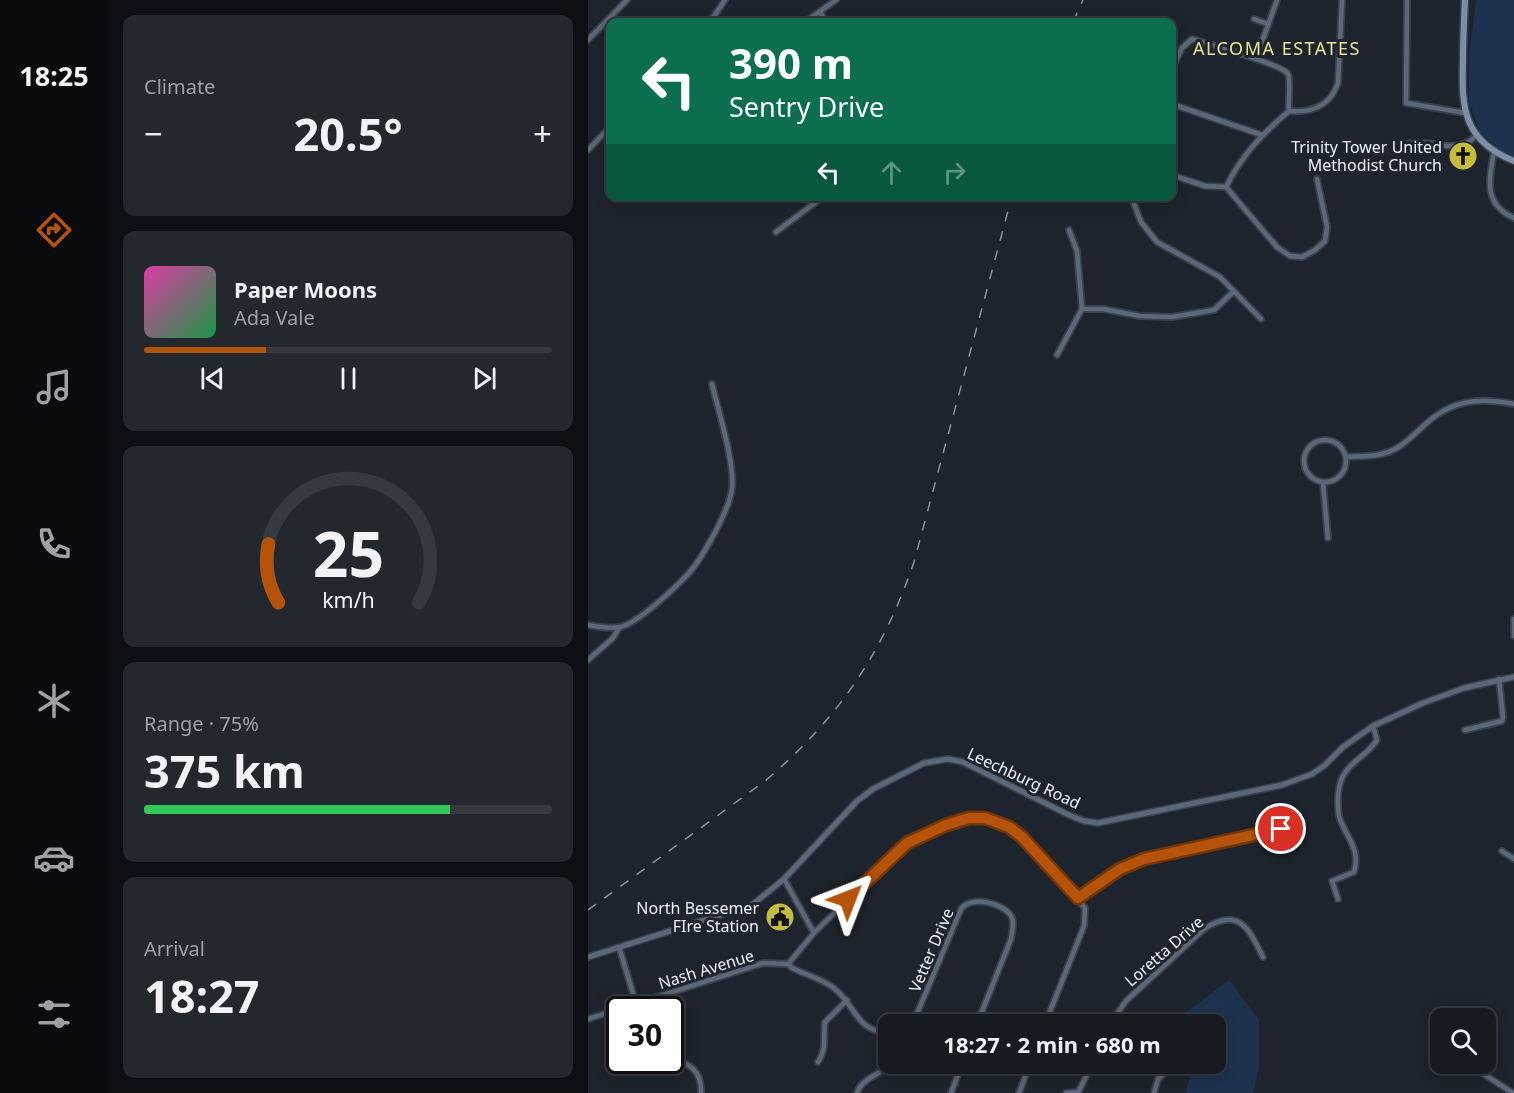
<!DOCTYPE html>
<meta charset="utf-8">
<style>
:root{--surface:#161b22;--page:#23282f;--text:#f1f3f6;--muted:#9ea1a5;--line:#353940;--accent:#b45309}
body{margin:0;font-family:"Noto Sans",sans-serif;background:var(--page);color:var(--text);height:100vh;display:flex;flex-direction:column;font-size:22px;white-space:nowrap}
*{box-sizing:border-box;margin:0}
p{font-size:20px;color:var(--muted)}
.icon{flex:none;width:33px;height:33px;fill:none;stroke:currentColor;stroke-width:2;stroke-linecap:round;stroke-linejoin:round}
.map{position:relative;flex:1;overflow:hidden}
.drawer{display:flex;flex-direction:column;gap:15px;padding:15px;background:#0c0f13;width:480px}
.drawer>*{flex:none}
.hud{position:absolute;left:18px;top:18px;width:570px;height:183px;border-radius:12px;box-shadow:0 3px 15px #0003,0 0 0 2px var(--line);background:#0b6e4f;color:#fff;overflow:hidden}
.buttons{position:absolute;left:842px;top:1008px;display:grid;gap:12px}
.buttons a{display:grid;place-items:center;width:66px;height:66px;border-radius:12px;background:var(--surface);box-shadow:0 3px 15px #0003,0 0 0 2px var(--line);font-size:30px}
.speed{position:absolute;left:18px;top:996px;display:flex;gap:12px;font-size:30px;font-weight:700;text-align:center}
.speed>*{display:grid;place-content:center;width:78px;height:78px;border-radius:50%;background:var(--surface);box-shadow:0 3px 15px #0003,0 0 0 2px var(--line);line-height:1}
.speed .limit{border:3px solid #111;border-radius:9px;background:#fff;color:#111}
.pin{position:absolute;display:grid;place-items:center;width:51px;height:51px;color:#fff;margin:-26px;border:3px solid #fff;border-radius:50%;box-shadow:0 2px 6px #0007}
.me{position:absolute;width:66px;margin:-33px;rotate:45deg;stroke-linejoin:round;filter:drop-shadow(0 0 4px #0008)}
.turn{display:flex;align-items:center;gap:21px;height:126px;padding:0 24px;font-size:27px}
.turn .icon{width:78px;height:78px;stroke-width:2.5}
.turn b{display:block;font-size:42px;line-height:51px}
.lanes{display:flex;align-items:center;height:57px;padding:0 24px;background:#0003;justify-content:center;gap:30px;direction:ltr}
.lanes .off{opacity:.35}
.big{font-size:45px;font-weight:700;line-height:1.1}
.drawer .tile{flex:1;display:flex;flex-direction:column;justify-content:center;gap:9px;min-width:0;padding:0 21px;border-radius:12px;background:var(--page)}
.drawer .dial{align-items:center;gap:0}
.dial svg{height:156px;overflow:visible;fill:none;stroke:var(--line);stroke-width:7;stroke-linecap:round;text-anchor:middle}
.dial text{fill:var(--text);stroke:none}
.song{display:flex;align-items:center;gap:18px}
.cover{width:72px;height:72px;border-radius:9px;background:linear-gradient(135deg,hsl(320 70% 55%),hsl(140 70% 35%))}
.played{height:6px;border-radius:3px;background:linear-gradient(90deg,var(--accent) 30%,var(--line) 30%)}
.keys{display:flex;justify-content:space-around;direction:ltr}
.heat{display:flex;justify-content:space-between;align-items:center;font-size:33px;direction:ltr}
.charge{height:9px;border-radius:4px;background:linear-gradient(90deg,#34c759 75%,var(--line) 0)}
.trip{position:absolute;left:290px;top:1014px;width:348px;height:60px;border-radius:12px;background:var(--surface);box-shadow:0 3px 15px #0003,0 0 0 2px var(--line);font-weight:700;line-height:60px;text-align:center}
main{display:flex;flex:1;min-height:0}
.menu{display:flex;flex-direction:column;width:108px;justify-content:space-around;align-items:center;background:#090b0e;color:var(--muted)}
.menu .icon{width:42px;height:42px}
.menu .selected{color:var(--accent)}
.menu b{font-size:27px;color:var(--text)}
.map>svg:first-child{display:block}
</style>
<main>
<nav class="menu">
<b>18:25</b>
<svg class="icon selected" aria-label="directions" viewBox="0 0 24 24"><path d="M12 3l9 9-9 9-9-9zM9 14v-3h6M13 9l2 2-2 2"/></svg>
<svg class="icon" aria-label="music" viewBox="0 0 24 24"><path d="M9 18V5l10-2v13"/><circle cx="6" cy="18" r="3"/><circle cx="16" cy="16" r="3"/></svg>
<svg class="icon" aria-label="phone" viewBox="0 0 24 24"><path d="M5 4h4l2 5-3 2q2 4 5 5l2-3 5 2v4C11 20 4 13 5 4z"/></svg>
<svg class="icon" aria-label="climate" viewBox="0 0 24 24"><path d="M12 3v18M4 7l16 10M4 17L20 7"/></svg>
<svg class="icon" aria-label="car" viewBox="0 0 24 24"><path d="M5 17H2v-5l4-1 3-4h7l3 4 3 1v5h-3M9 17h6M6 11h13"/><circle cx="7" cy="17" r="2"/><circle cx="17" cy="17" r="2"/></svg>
<svg class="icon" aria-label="filters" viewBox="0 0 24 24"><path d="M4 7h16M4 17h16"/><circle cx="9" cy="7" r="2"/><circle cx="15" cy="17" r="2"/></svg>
</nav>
<section class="drawer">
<div class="tile"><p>Climate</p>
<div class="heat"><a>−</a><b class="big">20.5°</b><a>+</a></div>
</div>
<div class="tile">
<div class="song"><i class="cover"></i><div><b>Paper Moons</b><p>Ada Vale</p></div></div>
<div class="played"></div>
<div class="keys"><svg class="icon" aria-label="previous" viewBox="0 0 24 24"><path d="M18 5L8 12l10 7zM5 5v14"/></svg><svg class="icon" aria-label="pause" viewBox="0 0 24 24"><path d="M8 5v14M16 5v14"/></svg><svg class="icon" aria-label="next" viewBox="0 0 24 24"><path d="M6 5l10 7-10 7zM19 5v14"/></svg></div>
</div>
<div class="tile dial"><svg viewBox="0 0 100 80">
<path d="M14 69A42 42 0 1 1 86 69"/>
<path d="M14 69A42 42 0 0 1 9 39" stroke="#b45309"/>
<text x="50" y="56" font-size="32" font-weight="700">25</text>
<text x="50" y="72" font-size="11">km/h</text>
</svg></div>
<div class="tile"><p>Range · 75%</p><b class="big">375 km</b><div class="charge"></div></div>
<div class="tile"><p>Arrival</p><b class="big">18:27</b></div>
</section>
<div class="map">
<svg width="926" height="1093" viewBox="0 0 926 1093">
<rect width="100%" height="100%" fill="#1d242d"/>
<g fill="#1c324e">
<polygon points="888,0 926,0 926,156 918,153 892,133 881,101 881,54"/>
<polygon points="641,980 671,1020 671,1068 665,1093 598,1093 603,1070 602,1064 627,1064 627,1024 597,1024 596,1014"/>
</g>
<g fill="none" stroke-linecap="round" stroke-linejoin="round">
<g stroke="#3a414a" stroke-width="8">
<g id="minor">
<polyline points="819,0 818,103 877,113"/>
<polyline points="232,12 238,22"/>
<polyline points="666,19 680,24"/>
<polyline points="122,22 137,0"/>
<polyline points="217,22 248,0"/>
<polyline points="0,40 39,0"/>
<polyline points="668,59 689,0"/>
<path d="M584 69 594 48 604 39C619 44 694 64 700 74 703 78 700 103 701 111"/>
<polyline points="584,104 674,135"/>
<path d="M812 146C841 134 864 159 888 136"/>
<polyline points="0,150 22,127"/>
<path d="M906 152C901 180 895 204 926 218"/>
<polyline points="584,175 617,186 638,187"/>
<path d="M729 179 739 227 737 241 727 250 714 257 702 256 689 247 638 187C653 156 675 133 701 111 725 113 742 106 750 83L754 0"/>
<polyline points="543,196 553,222 569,242 632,277 673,319"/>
<polyline points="481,230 489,251 494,309"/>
<polyline points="188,232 236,196"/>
<polyline points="494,309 515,309 552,316 584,317 626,310 646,291"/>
<polyline points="469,355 494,309"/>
<circle cx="737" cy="461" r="21"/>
<path d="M759 457C776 456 794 457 809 448 824 439 835 424 849 415 873 398 899 399 926 404"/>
<polyline points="735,483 740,538"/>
<polyline points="926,619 926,636"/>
<path d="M0 625C10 627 22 629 32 627 49 624 88 587 101 573 115 557 142 509 144 488 147 464 130 409 124 384"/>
<polyline points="0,660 25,638 31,628"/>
<polyline points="877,730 914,721 915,717 911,679"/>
<polyline points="914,851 926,859"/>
<polyline points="196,879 226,933"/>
<polyline points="490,898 532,869 556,859 693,829"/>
<path d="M750 899 744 881 766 872C772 852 762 841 754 824 748 814 749 789 754 778 761 762 780 755 789 740L785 726"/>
<polyline points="31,947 50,1010"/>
<path d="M200 964 204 968C218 975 235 979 247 989 268 1006 267 1030 300 1033"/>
<polyline points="0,1019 175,963 200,964 226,933 311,849 358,825 382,818 410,821 434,837 497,908 496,926 457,1024"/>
<path d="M320 1024 328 1016 373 909C383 895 416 903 423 916 427 922 424 932 423 939L389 1024"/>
<path d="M522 1024 538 1001 616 929C651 906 661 929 675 957"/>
<path d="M82 1056C101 1064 114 1070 113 1093"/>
<path d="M230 1062C239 1049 235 1037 237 1022L259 1000"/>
<polyline points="880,1064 925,1093"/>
<path d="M269 1093C274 1078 292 1075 302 1064"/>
<polyline points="363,1093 374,1064"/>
<polyline points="431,1093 442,1064"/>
<polyline points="478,1093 490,1092"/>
<polyline points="490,1093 504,1064"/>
<polyline points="566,1093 570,1079 586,1064"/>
</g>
</g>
<g stroke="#3a414a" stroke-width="8">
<polyline id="tertiary" points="0,957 164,905 196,879 269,801 285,789 336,763 360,759 375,762 481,815 496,821 510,823 694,785 724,774 737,765 755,747 785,726 835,703 876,688 926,677"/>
</g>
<g stroke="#3a414a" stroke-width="9">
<path id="secondary" d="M877 0C876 20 875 40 875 60 873 109 876 141 926 161"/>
</g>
<use href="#minor" stroke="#5b6879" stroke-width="4.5"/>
<use href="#tertiary" stroke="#5b6879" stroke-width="5"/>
<use href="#secondary" stroke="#7b8fa9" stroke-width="6"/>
<g stroke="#8d939a" stroke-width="1.5" stroke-dasharray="10 10" stroke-linecap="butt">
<polyline points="485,22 495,0"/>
<path d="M0 910 177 781C250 719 295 653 326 562L424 196"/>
</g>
</g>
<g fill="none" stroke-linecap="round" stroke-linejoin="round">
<g stroke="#753606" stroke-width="15">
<polyline id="route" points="260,899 319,843 358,825 381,818 397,818 421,827 434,837 490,898 532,869 556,859 693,829"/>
</g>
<use href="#route" stroke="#b45309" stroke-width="10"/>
</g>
<defs>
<g id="church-disc" transform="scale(1.5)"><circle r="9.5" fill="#c5bc3d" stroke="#1d242d"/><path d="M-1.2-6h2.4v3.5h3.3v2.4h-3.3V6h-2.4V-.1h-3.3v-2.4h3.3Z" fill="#111"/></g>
<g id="civic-disc" transform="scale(1.5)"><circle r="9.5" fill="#c5bc3d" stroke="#1d242d"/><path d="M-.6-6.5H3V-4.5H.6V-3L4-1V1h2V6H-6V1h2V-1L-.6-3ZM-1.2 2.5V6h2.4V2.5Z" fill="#111"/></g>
</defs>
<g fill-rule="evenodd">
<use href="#church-disc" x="875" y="156"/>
<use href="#civic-disc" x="192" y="917"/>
</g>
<g text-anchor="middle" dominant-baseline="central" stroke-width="6" stroke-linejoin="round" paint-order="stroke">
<g font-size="16" fill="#eef3f9" stroke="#1d242d" text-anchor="end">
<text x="854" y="147">Trinity Tower United<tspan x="854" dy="18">Methodist Church</tspan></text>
<text x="171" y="908">North Bessemer<tspan x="171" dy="18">FIre Station</tspan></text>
</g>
<g font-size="16" fill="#eef3f9" stroke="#1d242d">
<text transform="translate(436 778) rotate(25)">Leechburg Road</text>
<text transform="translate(343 950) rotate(-67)">Vetter Drive</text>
<text transform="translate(576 951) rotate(-41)">Loretta Drive</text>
<text transform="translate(118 969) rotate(-17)">Nash Avenue</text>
</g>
<g font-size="18" letter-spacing="1.5" fill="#e9e495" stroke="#1d242d">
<text x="689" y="48">ALCOMA ESTATES</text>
</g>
</g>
</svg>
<div class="buttons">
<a><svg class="icon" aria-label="search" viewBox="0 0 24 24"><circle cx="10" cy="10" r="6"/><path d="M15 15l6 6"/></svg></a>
</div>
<div class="speed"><div class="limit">30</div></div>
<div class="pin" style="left:693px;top:829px;background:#d93025"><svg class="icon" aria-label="arrive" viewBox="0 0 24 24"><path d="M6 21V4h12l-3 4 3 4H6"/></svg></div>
<svg class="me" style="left:260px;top:899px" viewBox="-20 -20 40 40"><path d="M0-17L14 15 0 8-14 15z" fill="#b45309" stroke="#fff" stroke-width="4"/></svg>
<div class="trip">18:27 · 2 min · 680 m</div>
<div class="hud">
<div class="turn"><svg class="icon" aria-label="left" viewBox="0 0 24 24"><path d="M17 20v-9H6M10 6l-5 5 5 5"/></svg><div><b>390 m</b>Sentry Drive</div></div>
<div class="lanes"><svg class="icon" aria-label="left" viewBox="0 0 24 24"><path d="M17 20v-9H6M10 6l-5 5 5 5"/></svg><svg class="icon off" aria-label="ahead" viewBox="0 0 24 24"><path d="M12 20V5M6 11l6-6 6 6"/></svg><svg class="icon off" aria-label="right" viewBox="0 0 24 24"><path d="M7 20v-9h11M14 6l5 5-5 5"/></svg></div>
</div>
</div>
</main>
